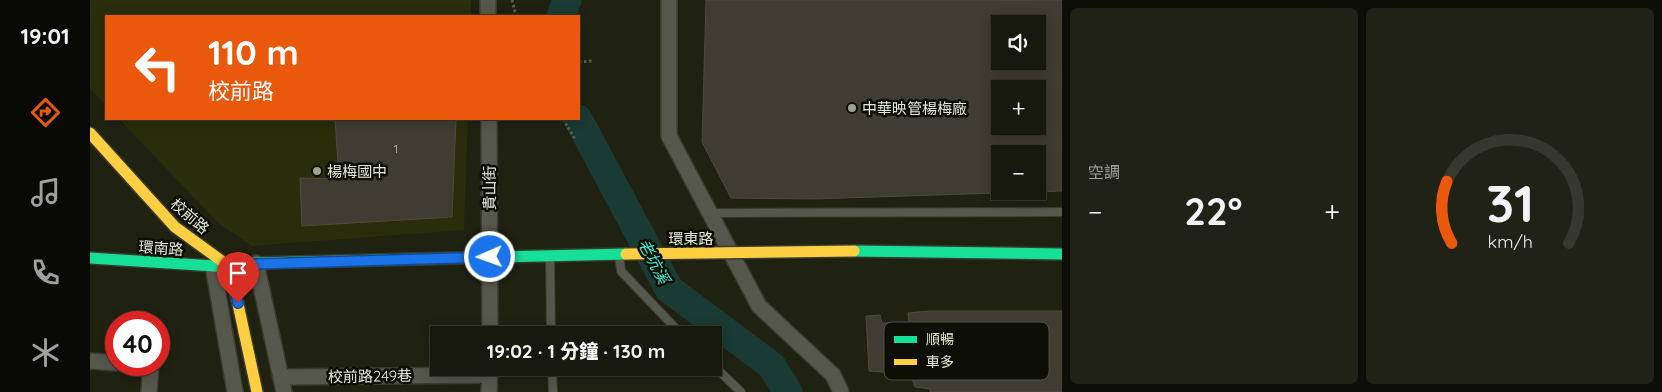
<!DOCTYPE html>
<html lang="zh-TW">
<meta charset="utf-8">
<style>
:root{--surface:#17190d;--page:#202216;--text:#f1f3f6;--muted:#9ea09d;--line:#36382e;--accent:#ea580c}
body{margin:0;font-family:Quicksand,"Noto Sans TC",sans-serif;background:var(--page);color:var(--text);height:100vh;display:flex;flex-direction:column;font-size:19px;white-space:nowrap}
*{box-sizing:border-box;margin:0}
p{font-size:16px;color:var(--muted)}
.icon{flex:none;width:28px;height:28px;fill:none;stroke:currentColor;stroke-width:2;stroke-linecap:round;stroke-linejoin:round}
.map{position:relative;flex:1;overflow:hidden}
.sheet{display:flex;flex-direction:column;gap:8px;padding:8px;background:#0d0e07;width:600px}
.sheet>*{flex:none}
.hud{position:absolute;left:15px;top:15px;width:475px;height:105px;border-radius:0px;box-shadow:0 2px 12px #0003,0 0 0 1px var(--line);background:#ea580c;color:#fff;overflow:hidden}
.buttons{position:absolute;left:901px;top:15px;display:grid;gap:10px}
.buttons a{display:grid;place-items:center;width:55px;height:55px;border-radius:0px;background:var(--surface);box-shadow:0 2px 12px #0003,0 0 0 1px var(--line);font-size:25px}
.speed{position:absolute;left:15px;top:311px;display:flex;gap:10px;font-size:25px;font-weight:700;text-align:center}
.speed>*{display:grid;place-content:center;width:65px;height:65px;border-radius:50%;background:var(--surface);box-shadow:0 2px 12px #0003,0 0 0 1px var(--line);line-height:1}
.speed .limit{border:8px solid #d22;background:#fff;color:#111}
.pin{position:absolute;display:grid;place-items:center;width:42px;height:42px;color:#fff;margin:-51px -21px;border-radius:50% 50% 50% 0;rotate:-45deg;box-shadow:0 0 5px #0007}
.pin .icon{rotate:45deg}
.me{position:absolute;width:55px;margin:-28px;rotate:268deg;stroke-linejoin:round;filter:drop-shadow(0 0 4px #0008)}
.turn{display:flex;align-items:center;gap:18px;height:105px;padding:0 20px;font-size:22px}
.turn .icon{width:65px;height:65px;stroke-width:2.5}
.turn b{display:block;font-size:35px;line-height:42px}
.big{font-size:38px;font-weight:800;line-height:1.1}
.sheet .widget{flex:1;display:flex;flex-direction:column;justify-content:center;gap:8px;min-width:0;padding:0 18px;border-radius:8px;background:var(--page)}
.sheet .dial{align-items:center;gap:0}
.dial svg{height:130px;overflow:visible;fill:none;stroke:var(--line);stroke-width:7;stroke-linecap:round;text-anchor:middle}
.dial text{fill:var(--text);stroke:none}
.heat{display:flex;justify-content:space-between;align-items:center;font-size:28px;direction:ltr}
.sheet .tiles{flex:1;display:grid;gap:8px;grid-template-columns:repeat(2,1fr)}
.trip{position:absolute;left:340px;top:326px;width:292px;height:50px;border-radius:0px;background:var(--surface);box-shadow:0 2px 12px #0003,0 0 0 1px var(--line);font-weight:800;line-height:50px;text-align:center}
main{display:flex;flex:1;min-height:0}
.tabs{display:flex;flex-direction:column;width:90px;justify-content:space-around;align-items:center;background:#090a05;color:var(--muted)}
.tabs .icon{width:35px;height:35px}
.tabs .current{color:var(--accent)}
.tabs b{font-size:22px;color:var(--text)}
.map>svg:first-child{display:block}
</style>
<main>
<nav class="tabs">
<b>19:01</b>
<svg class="icon current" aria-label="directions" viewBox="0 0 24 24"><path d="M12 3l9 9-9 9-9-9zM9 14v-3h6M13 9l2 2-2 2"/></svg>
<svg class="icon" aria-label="music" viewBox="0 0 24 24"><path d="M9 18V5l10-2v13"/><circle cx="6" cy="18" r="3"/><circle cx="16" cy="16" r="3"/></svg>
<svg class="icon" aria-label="phone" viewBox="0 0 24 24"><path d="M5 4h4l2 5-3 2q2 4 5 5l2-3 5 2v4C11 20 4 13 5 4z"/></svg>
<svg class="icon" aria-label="climate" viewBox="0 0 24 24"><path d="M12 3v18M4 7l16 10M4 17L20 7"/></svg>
</nav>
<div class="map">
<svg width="972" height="392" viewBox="0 0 972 392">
<rect width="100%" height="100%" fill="#1f2111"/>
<g fill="#292d0b">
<polygon points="0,0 381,0 381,16 16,16 16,106 0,89"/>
<polygon points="29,119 378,119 374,230 162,246 129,224"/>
</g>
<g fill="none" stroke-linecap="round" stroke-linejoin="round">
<g stroke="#193b34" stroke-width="29">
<polyline points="471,16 477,0"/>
<polyline points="488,119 579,289 682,366 698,392"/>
</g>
</g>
<g fill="#3f3d31" stroke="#4c4a3d" fill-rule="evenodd">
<path d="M616 0H972V191L722 199 641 198 612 142ZM910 24H948V61H910ZM910 89H948V126H910ZM910 154H948V191H910Z"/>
<polygon points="245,119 366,119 362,217 212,226 210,178 249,179"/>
<polygon points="839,311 972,311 972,392 840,392 840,389 825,387 820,374 779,371 776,316 790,315 792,323 819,323 818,313"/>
</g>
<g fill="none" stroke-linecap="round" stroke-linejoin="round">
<g stroke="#393b2f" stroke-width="10">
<g id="lane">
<polyline points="620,213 972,212"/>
<polyline points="529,255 531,271 592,335"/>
<polyline points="460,258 461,335"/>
<polyline points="624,366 651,392"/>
<polyline points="462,368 463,392"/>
</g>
</g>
<g stroke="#393b2f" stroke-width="18">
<g id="street">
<polyline points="398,0 398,16"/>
<polyline points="579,0 579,136 669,306 743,375 751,392"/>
<polyline points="399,119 400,335"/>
<polyline points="166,263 194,392"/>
<polyline points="123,266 145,392"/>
<polyline points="0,361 26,363"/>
<polyline points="55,365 61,365 59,392"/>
<polyline points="191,377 400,375"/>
<polyline points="399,392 400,368"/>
</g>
</g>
<g stroke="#393b2f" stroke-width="14">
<g id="fast">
<polyline points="764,251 972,254"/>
<polyline points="0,258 140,267 166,263 536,254"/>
</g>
</g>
<g stroke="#393b2f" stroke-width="14">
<polyline id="slow" points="0,133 85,227 140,267 167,392"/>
</g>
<g stroke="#5a5c51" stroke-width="3" stroke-dasharray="2.5 2.5" stroke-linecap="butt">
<polyline points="422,0 426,16"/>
<polyline points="489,62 502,61"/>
<polyline points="473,119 485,139"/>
</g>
<use href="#lane" stroke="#56584c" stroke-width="8"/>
<use href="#street" stroke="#56584c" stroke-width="15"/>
<use href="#fast" stroke="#16e098" stroke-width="11"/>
<use href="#slow" stroke="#ffcf43" stroke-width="11"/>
<g stroke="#393b2f" stroke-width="14" stroke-linecap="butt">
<polyline id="slow-bridge" points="536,254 764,251"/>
</g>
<use href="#slow-bridge" stroke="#ffcf43" stroke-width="11"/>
</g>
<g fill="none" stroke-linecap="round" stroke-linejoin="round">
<g stroke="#114b97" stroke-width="12">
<polyline id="route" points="148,303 140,267 166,264 400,257"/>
</g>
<use href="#route" stroke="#1a73e8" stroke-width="9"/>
</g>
<g fill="#9fa292" stroke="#0d0f04" stroke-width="2">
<circle cx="762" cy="108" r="5"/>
<circle cx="227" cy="171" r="5"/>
</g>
<g text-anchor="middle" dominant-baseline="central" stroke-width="5" stroke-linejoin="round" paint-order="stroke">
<g font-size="12" fill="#bbbdae">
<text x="306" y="148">1</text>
</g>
<g font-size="15" fill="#e4e8d7" stroke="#0d0f04" text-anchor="start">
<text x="772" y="108">中華映管楊梅廠</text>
<text x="237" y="171">楊梅國中</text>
</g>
<g font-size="15" fill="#e4e8d7" stroke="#0d0f04">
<text transform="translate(399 188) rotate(-90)">貴山街</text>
<text transform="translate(100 216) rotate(41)">校前路</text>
<text x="601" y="238">環東路</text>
<text transform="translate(71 248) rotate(4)">環南路</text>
<text transform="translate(280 376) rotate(-1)">校前路249巷</text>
</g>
<g font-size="16" font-style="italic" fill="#45f0d6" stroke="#0d0f04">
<text transform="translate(564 261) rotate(62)">老坑溪</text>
</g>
</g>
<rect x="794" y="322" width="165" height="58" rx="8" fill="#0d0f04" stroke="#4e5043" stroke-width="1"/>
<rect x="804" y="336" width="23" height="7" fill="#16e098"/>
<rect x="804" y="359" width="23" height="6" fill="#ffcf43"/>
<g font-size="14" fill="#e4e8d7">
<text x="836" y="344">順暢</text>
<text x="836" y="367">車多</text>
</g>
</svg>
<div class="buttons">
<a><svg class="icon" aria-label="sound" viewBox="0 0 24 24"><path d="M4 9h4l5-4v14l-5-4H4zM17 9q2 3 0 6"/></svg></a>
<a>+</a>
<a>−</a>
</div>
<div class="speed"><div class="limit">40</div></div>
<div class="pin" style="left:148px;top:303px;background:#d93025"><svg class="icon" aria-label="arrive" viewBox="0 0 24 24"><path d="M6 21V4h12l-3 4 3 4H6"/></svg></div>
<svg class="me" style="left:400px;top:257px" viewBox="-20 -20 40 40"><circle r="17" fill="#1a73e8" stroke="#fff" stroke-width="3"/><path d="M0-11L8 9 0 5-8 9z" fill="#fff"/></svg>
<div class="trip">19:02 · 1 分鐘 · 130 m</div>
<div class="hud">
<div class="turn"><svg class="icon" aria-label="left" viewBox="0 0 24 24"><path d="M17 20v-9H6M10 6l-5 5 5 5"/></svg><div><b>110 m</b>校前路</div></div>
</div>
</div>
<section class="sheet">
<div class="tiles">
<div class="widget"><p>空調</p>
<div class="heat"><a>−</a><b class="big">22°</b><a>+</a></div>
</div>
<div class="widget dial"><svg viewBox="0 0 100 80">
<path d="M14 69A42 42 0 1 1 86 69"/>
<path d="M14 69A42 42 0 0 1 11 31" stroke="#ea580c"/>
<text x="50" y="56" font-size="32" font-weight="700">31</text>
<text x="50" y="72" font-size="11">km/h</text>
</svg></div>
</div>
</section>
</main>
